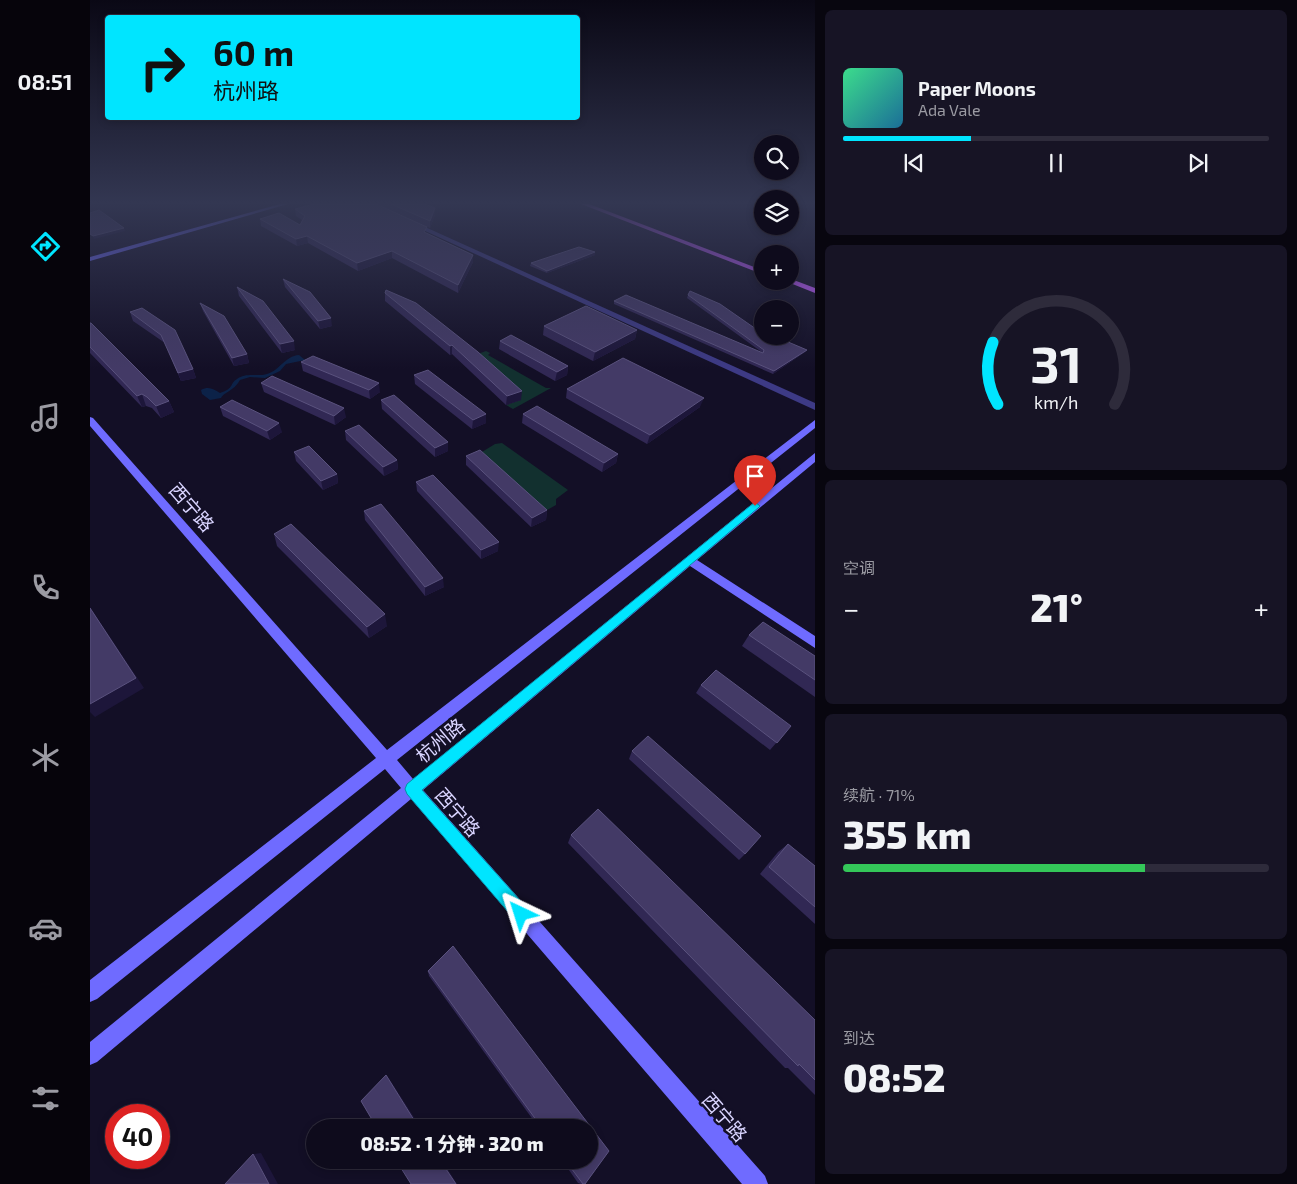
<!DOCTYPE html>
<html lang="zh">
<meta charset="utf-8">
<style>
:root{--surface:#0e0b1c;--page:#171425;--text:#f1f3f6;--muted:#9b9ba3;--line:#2e2b3b;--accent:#00e5ff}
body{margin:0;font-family:"Exo 2","Noto Sans SC",sans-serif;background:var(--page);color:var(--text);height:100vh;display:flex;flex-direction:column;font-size:19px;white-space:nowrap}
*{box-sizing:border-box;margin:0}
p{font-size:16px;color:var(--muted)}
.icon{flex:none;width:28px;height:28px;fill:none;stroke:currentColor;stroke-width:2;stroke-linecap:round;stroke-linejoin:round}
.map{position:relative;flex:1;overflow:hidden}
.sheet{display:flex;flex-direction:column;gap:10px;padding:10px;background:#08060f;width:482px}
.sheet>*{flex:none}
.guide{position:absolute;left:15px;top:15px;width:475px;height:105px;border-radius:5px;box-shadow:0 2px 8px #0003,0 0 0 1px var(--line);background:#00e5ff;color:#111;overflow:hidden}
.controls{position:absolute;left:664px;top:135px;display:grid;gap:10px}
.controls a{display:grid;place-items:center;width:45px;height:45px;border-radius:50%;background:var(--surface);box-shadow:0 2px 8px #0003,0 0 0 1px var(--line);font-size:25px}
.speed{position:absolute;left:15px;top:1104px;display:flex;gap:10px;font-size:25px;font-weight:700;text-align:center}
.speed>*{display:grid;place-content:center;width:65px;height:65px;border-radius:50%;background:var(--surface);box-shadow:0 2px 8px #0003,0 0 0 1px var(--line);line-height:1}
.speed .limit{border:8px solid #d22;background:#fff;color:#111}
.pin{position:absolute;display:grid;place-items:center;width:42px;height:42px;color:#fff;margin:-51px -21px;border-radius:50% 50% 50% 0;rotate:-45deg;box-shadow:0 0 5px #0007}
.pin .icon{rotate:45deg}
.me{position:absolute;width:55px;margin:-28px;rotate:319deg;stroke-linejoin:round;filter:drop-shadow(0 0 4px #0008)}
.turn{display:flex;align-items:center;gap:18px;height:105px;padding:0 25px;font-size:22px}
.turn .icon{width:65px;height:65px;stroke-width:2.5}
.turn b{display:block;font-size:35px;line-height:42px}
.big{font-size:38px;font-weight:800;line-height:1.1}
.sheet .tile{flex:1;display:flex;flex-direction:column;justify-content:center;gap:8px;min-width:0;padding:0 18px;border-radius:8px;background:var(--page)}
.sheet .dial{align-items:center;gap:0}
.dial svg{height:130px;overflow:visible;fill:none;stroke:var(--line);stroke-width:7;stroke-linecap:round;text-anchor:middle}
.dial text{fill:var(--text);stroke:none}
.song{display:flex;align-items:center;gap:15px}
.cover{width:60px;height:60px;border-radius:8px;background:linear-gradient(135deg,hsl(150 70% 55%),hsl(200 70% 35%))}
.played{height:5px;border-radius:2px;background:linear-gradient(90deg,var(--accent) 30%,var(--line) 30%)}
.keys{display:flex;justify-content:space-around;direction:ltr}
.heat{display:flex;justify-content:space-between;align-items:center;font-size:28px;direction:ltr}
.charge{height:8px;border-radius:4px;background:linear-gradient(90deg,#34c759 71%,var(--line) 0)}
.trip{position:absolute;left:216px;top:1119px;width:292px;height:50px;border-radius:25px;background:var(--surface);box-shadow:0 2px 8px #0003,0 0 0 1px var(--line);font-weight:800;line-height:50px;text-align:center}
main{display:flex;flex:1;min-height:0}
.tabs{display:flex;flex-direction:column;width:90px;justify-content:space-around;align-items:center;background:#06040b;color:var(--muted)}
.tabs .icon{width:35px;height:35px}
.tabs .selected{color:var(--accent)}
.tabs b{font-size:22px;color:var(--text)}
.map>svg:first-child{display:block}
</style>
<main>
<nav class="tabs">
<b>08:51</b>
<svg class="icon selected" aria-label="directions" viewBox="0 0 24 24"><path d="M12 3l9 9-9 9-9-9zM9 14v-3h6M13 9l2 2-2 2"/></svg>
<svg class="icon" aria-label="music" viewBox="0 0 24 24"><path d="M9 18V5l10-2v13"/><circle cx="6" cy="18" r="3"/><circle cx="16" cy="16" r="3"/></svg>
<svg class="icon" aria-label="phone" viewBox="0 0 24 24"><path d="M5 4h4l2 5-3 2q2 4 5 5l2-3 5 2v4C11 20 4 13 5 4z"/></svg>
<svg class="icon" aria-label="climate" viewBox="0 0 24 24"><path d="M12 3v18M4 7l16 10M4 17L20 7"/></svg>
<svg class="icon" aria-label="car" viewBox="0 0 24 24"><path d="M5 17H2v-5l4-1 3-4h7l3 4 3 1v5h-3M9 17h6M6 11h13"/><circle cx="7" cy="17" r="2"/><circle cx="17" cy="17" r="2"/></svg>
<svg class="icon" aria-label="filters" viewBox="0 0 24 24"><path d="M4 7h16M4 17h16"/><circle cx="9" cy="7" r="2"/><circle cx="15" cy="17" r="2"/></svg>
</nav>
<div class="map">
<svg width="725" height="1184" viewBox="0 0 725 1184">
<rect width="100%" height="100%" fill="#130f26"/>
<g fill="#12302f">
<polygon points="396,351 400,353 398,355 456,388 461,388 423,409 416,405 431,400 382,356"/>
<polygon points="412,443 478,490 466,499 466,505 450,514 387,455 405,444"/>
</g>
<path fill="#0c2248" d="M209 355 215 360 196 364 190 371 175 378 160 377 150 380C143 392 135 391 131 398L120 400 112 394 111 390C119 386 123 389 130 393 145 388 139 384 147 379 156 372 168 377 177 374 189 371 195 356 209 355Z"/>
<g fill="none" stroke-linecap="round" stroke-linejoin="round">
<polygon fill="#3d3a85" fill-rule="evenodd" points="320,222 324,222 725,403 725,410 320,224"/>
<g fill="#6f6bff" fill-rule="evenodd">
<polygon points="190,204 198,204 0,261 0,257"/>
<polygon points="0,417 3,418 297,750 725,420 725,428 307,760 323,779 725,453 725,462 607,560 725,636 725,648 600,566 333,790 675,1176 678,1184 652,1184 321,799 7,1062 0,1065 0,1042 311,788 295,769 7,999 0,1002 0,980 286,758 0,426"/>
</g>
<g fill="#c25bff" fill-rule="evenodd">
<polygon points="491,204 499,204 672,270 672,274"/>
<polygon points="701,279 725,288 725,293 695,281 700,281"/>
</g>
</g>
<g fill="#312854">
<polygon points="287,204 335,204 345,215 340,228"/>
<polygon points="205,209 337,233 383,255 383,262 368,293 302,258 268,271 218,243 207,246 171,226 170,219 210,225 212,220 206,216"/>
<polygon points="505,255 457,273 440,266 441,263"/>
<polygon points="193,279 242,326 230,329 195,287"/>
<polygon points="147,287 205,350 192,353 149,296"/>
<polygon points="295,293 431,400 416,405 362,354 360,355 295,301"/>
<polygon points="598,295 666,329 717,350 715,352 683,374 524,304 524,301 673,353 597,298"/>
<polygon points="110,303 157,354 159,363 144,366 113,311"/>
<polygon points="52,308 103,369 106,378 91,381 75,343 43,321 40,312"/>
<polygon points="0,323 79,401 84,412 71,418 62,408 56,406 52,407 0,353"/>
<polygon points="454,326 547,330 545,339 503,361 453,335"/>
<polygon points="410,341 478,366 477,375 465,381 409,349"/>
<polygon points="211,362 290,392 280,399 213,371"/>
<polygon points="324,375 396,414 396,423 382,429 325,384"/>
<polygon points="171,383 256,417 245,425 174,392"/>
<polygon points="477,389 610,407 557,444 476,398"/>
<polygon points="291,400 358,451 345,457 292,409"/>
<polygon points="130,407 192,432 180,440 133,416"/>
<polygon points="433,414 528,454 526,463 512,472 432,423"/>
<polygon points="255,431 307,460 308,469 294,476 256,440"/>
<polygon points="204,452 247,474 248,483 233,490 206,461"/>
<polygon points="376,456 457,510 456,520 441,527 376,465"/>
<polygon points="326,482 408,551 391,559 327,491"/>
<polygon points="274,511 354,587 335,596 275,520"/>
<polygon points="184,534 297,626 279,638 187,546"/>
<polygon points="659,635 725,656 725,697 652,646"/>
<polygon points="611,685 701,726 680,750 606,693"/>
<polygon points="542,751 655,854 649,860 539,759"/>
<polygon points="481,835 725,1020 725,1095 698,1068 695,1068 478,843"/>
<polygon points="698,844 725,866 725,924 670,874 688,852"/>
<polygon points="363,946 519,1151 495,1184 491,1184 488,1183 472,1160 500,1160 500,1128 449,1128 339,976 338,971"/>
</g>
<g fill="#1d163a">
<polygon points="345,208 345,215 340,228 340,221"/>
<polygon points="34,228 35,231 4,239 3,236"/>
<polygon points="217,236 218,243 207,246 206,239"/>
<polygon points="302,251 302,258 268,271 267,263"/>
<polygon points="505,252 505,255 457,273 457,271"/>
<polygon points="383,255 383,262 368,293 368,285"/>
<polygon points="241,318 242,326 230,329 228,321"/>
<polygon points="547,330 545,339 503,361 505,352"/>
<polygon points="204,341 205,350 192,353 190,344"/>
<polygon points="362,345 362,354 360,355 360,346"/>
<polygon points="717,350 715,352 683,374 684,371"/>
<polygon points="157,354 159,363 144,366 142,358"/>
<polygon points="478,366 477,375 465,381 467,372"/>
<polygon points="103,369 106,378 91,381 88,373"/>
<polygon points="289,383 290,392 280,399 279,390"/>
<polygon points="432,391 431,400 416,405 417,396"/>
<polygon points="52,394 56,406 52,407 47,396"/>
<polygon points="614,398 610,407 557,444 560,435"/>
<polygon points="79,401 84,412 71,418 66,406"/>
<polygon points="254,408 256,417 245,425 244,416"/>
<polygon points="396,414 396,423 382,429 383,420"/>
<polygon points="189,423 192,432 180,440 177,431"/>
<polygon points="358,442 358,451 345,457 345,448"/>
<polygon points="528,454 526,463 512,472 514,463"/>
<polygon points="307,460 308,469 294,476 293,467"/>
<polygon points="247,474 248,483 233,490 231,481"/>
<polygon points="457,510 456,520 441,527 442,518"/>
<polygon points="409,542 408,551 391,559 391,550"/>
<polygon points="353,578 354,587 335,596 335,587"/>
<polygon points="0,607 54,688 5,717 0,712"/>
<polygon points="295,614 297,626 279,638 277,627"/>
<polygon points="296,1075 298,1077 331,1128 329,1128"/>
<polygon points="171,1153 188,1184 179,1184 163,1154"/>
<polygon points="350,1160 352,1160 367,1184 366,1184"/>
</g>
<g fill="#433a66" stroke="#5a527e">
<polygon points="224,204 286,204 337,227 334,232 383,255 368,285 302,251 267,263 217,236 206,239 170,219 189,213 210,225 215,216 205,209"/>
<polygon points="301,204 335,204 345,208 340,221"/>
<polygon points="9,210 34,228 3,236 0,234 0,213"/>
<polygon points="489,247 505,252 457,271 441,263"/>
<polygon points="193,279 220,292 241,318 228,321"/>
<polygon points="147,287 173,301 204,341 190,344"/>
<polygon points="296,290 326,303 388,352 432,391 417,396 362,345 360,346 295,293"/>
<polygon points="600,291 630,304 666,329 672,331 672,336 684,336 717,350 684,371 524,301 536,295 673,353 674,350 598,295"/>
<polygon points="110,303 134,316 157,354 142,358"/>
<polygon points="496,306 547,330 505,352 454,326"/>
<polygon points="52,308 85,330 103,369 88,373 71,335 40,312"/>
<polygon points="0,323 1,323 79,401 66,406 57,397 52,394 47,396 0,347"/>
<polygon points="421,335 478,366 467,372 410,341"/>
<polygon points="223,356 289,383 279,390 211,362"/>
<polygon points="533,358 614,398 560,435 477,389"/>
<polygon points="338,370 396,414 383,420 324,375"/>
<polygon points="182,376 254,408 244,416 171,383"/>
<polygon points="304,395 358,442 345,448 291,400"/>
<polygon points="142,400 189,423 177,431 130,407"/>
<polygon points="447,406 528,454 514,463 433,414"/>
<polygon points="269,425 307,460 293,467 255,431"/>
<polygon points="219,446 247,474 231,481 204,452"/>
<polygon points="390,450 457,510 442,518 376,456"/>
<polygon points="343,475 409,542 391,550 326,482"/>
<polygon points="291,504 353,578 335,587 274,511"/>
<polygon points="201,524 295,614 277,627 184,534"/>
<polygon points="0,608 46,678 0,704"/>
<polygon points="673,622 725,656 725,680 659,635"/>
<polygon points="626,670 701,726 687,743 611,685"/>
<polygon points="558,736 671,836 655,854 542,751"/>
<polygon points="508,809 725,1020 725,1080 709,1064 708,1066 481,835"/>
<polygon points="698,844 725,866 725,907 679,867"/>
<polygon points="363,946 519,1151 495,1184 493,1184 475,1160 500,1160 500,1128 452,1128 338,971"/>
<polygon points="296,1075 329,1128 287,1128 271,1101"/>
<polygon points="163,1154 179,1184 135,1184"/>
<polygon points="306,1160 350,1160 366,1184 321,1184"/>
</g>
<linearGradient id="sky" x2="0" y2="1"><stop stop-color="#0a0815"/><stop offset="0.55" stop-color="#333752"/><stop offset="1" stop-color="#333752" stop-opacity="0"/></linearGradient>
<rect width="725" height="369" fill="url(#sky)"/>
<polygon fill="#00e5ff" stroke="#0095a6" points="665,502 670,506 668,508 332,790 437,908 439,914 437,920 431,922 425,920 317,794 315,789 317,784"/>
<g text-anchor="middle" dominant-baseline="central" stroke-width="5" stroke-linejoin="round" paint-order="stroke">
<g font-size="19" fill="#d9d4ff" stroke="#130f26">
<text transform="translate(102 507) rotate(49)">西宁路</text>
<text transform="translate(350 740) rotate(-40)">杭州路</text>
<text transform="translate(368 812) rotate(49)">西宁路</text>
<text transform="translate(635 1117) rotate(49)">西宁路</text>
</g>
</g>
</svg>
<div class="controls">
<a><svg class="icon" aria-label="search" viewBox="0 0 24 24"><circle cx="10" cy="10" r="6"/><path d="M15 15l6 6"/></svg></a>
<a><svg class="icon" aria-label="layers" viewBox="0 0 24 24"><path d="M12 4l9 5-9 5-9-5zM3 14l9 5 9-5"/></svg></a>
<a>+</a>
<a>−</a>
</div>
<div class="speed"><div class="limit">40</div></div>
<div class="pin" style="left:665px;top:506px;background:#d93025"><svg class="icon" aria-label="arrive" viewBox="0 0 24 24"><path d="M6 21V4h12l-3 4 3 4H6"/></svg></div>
<svg class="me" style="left:431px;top:914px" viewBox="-20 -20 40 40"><path d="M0-17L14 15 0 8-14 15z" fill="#00e5ff" stroke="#fff" stroke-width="4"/></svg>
<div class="trip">08:52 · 1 分钟 · 320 m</div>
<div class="guide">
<div class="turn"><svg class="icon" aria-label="right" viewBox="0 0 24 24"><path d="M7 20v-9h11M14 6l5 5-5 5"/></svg><div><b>60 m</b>杭州路</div></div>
</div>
</div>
<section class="sheet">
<div class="tile">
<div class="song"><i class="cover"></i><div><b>Paper Moons</b><p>Ada Vale</p></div></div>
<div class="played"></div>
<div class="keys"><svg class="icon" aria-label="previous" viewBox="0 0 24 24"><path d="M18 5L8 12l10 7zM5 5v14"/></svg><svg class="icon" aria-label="pause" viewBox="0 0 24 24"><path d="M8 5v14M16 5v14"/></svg><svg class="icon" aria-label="next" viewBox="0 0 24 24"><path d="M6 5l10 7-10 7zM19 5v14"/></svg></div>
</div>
<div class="tile dial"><svg viewBox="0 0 100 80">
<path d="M14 69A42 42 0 1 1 86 69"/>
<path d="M14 69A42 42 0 0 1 11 31" stroke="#00e5ff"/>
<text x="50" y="56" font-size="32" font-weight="700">31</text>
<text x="50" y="72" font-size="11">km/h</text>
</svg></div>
<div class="tile"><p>空调</p>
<div class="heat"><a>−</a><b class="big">21°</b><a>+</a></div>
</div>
<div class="tile"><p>续航 · 71%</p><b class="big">355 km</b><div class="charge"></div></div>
<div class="tile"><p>到达</p><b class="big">08:52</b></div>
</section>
</main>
